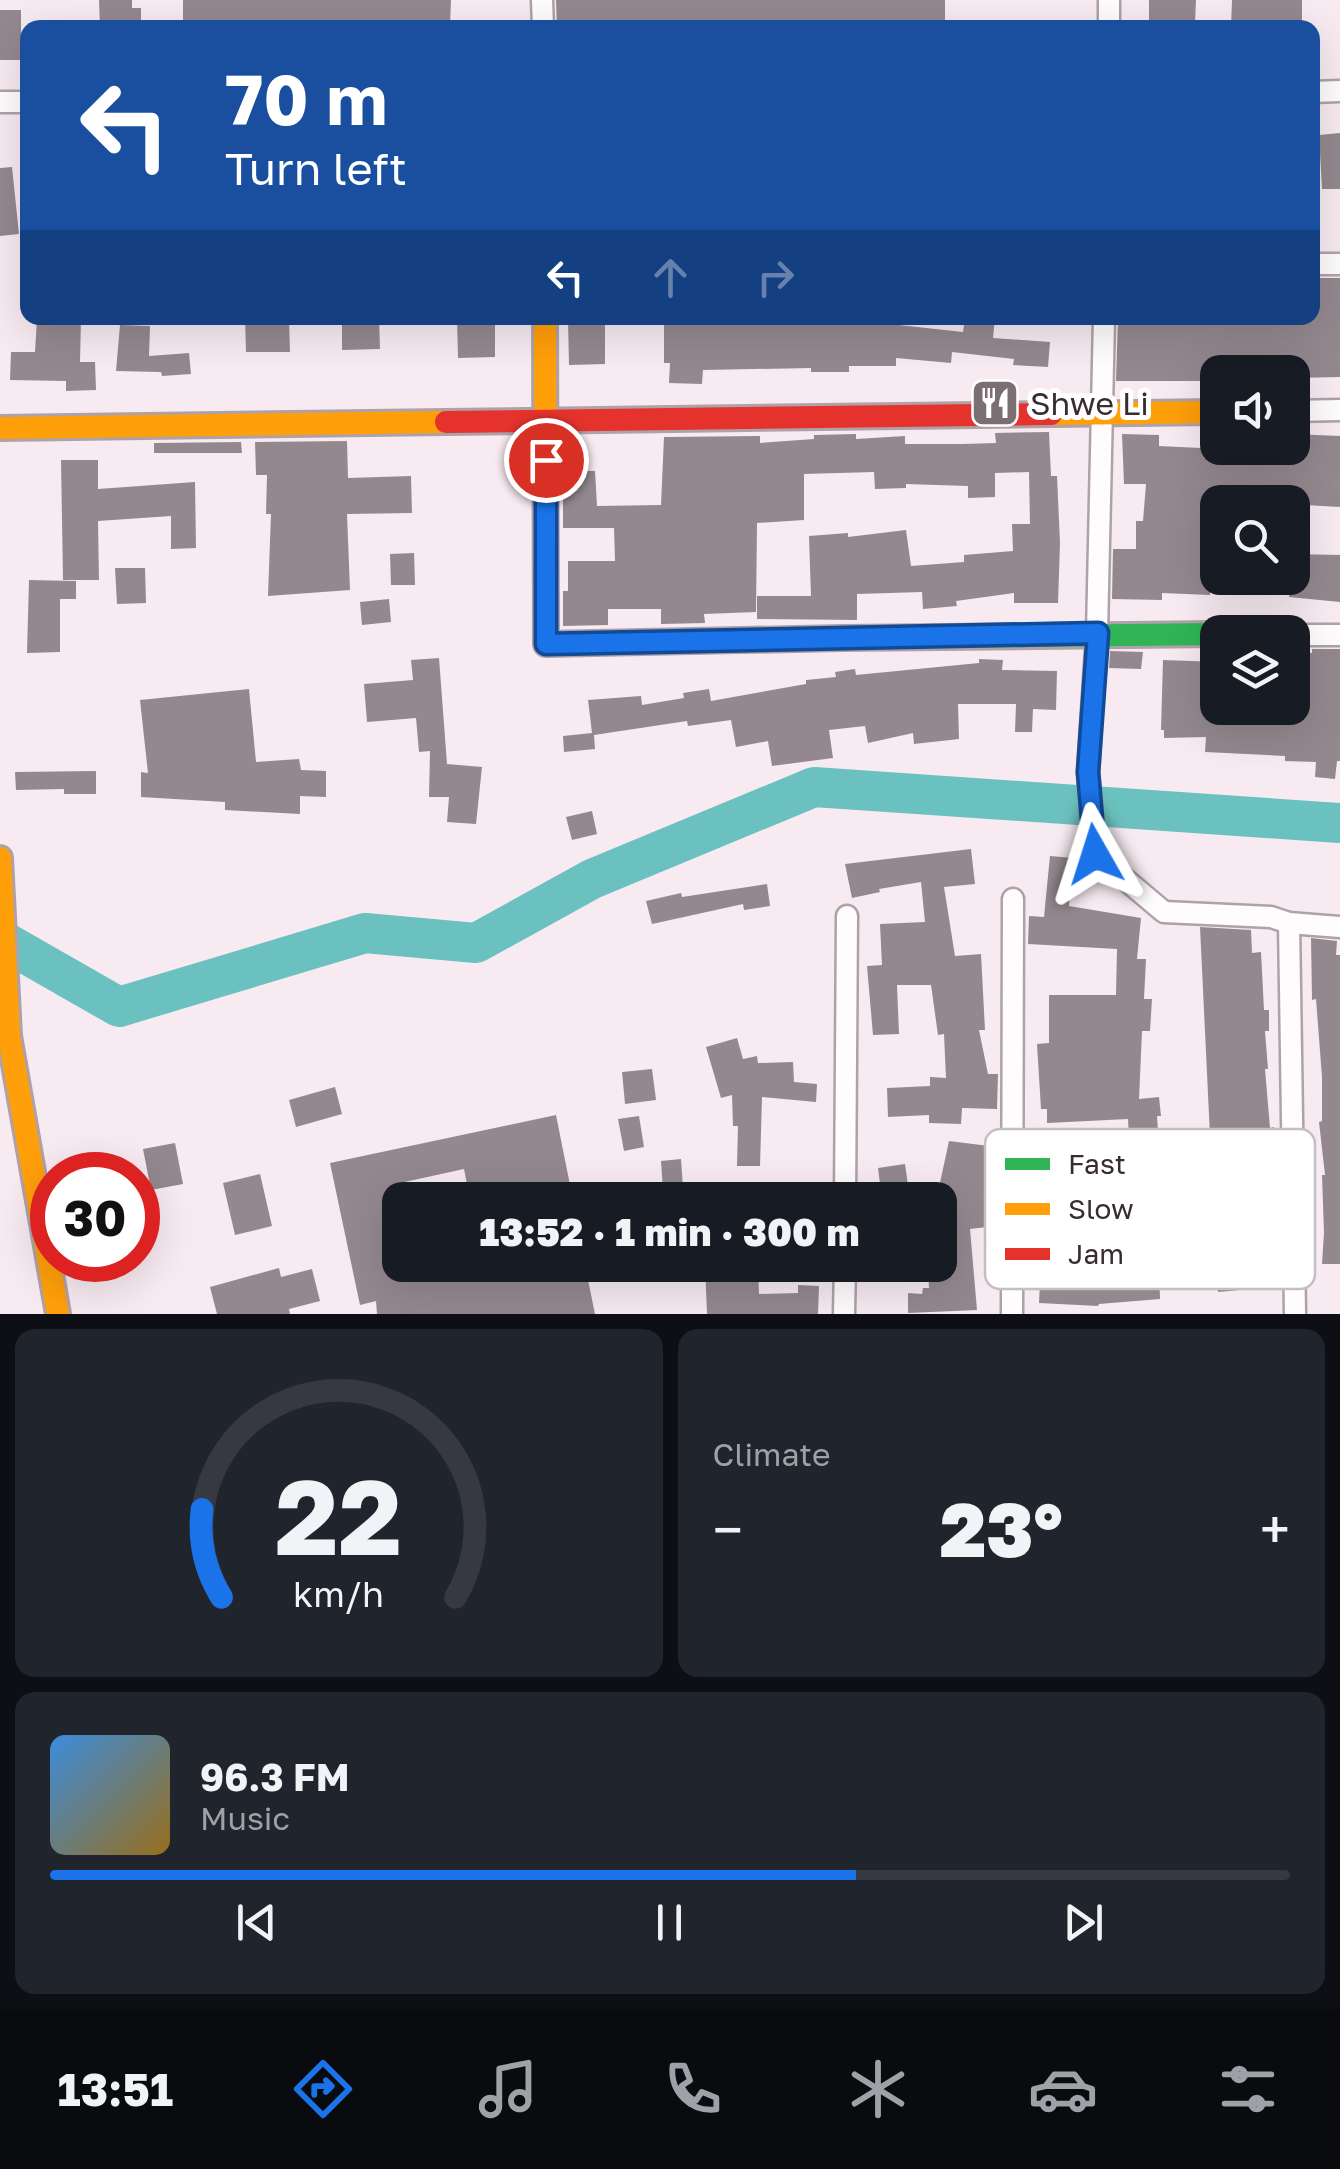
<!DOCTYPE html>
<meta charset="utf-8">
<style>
:root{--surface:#171b24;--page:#20242c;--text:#f1f3f6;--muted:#9ea1a6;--line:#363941;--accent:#1a73e8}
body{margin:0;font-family:"Golos Text",sans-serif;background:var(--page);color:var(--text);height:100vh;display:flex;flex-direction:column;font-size:38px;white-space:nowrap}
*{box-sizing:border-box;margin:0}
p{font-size:32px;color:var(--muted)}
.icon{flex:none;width:55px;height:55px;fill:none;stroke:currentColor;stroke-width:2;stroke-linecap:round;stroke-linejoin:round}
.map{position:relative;height:1314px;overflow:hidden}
.sheet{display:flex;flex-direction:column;gap:15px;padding:15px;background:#0d0f14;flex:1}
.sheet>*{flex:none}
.banner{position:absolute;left:20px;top:20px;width:1300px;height:305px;border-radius:20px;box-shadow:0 10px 40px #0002;background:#1a4fa0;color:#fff;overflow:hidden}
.fabs{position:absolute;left:1200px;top:355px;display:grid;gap:20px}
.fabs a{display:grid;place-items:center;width:110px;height:110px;border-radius:20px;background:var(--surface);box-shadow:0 10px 40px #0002;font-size:50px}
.speed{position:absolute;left:30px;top:1152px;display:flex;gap:20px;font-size:50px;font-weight:700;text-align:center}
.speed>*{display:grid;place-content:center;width:130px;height:130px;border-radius:50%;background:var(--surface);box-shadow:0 10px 40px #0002;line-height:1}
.speed .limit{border:15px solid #d22;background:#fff;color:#111}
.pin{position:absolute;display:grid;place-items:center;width:85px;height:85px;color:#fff;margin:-42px;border:5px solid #fff;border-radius:50%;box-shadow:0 2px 10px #0007}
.me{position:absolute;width:110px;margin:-55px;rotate:354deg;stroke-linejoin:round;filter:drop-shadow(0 0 8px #0008)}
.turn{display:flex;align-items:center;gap:35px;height:210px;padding:0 40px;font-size:45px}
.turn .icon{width:130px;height:130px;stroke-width:2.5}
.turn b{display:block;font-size:70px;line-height:85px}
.lanes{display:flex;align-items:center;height:95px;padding:0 40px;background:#0003;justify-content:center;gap:50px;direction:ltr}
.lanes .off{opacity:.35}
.big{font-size:75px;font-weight:800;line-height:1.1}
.sheet .widget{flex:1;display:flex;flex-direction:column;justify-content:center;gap:15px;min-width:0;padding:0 35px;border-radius:20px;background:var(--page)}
.sheet .dial{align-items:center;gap:0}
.dial svg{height:260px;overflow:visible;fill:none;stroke:var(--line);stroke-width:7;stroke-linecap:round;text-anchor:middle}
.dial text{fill:var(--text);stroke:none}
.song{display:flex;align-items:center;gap:30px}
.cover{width:120px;height:120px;border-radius:15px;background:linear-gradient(135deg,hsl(210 70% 55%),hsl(40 70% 35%))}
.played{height:10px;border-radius:5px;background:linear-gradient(90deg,var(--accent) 65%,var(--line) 65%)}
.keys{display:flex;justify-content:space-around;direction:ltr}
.heat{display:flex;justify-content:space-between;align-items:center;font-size:55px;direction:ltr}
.sheet .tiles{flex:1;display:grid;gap:15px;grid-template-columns:1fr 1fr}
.widget:last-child{grid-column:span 2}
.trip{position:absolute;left:382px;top:1182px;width:575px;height:100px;border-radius:20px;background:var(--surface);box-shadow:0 10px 40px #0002;font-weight:800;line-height:100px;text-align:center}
.tab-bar{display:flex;height:160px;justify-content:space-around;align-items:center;background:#090b0e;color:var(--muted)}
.tab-bar .icon{width:70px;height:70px}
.tab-bar .on{color:var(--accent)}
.tab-bar b{font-size:45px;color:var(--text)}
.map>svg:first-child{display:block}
</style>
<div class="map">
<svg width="1340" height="1314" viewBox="0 0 1340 1314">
<rect width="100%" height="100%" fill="#f7eaf1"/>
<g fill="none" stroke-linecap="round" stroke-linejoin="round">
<polyline stroke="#6bc1bf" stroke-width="40" points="0,939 119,1007 365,933 476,943 592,879 814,787 1340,823"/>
</g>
<g fill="#94888f">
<polygon points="99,0 132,0 132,8 141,8 141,28 100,28"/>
<polygon points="183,0 451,0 450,24 433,24 433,28 352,28 234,22 234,28 183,28"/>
<polygon points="556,0 945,0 945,21 844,23 844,28 557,28"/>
<polygon points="1149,0 1196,0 1195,23 1149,20"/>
<polygon points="1232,0 1302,0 1302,28 1231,28"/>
<rect x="0" y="10" width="21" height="50"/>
<polygon points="1340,133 1340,189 1322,189 1319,135"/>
<polygon points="12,167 19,234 0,236 0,168"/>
<polygon points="1312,278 1340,278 1340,377 1292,378 1292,372 1213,372 1213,381 1116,381 1118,318 1312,318"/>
<polygon points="37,318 81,318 80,362 95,362 96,390 66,391 66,381 10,380 11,352 35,352"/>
<polygon points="245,318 289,318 290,352 246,352"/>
<polygon points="342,318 379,318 380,349 342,350"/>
<polygon points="457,318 495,318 495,357 458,358"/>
<polygon points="664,318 811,323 811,318 900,318 899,325 963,332 965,318 995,318 993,338 1050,342 1048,367 1013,365 1014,359 952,352 951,363 896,358 896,366 849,366 849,372 811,372 811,368 703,370 702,384 669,383 670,363 664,363"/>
<polygon points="568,321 605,321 605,364 569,365"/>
<polygon points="120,325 150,326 149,356 189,353 191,374 162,376 161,372 116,371"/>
<polygon points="1049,432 1051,476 1057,476 1060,543 1058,603 1014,603 1014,593 956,601 957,606 923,609 922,592 857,594 857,620 757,619 757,596 811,596 809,536 848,533 848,537 906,530 911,566 964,562 964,555 1013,551 1012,524 1030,524 1029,472 995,473 995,497 968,498 968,486 906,484 906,488 875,489 874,472 804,474 804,520 757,523 756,612 704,614 705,623 661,624 661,609 608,609 608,625 563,626 563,591 568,591 568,561 615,561 614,528 563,528 563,438 578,438 578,471 595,471 597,506 661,505 664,437 760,436 760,443 814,439 814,435 856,434 856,439 905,436 905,444 963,444 996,443 995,433"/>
<polygon points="1122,434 1159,435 1159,446 1201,448 1292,448 1292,434 1340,436 1340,507 1253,502 1253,497 1218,493 1218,588 1210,587 1210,595 1162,593 1162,600 1112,599 1113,549 1136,549 1136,521 1143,521 1146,484 1124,484"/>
<polygon points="347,441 348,478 411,476 412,513 347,514 350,590 268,596 271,514 266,514 267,475 256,475 255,442"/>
<polygon points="241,442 242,453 154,453 154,443"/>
<polygon points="61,460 98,460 98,489 195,482 196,548 171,549 171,516 98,521 99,580 63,580"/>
<polygon points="414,553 415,585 391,585 390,554"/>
<polygon points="1292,554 1340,555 1340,602 1289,597"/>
<polygon points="115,568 145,568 146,603 117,604"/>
<polygon points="29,580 76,581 76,599 60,599 60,652 27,653"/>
<polygon points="389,599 391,622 362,625 360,602"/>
<polygon points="1312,649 1340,649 1340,761 1337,761 1335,779 1315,777 1316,762 1285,761 1285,756 1205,752 1206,737 1164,738 1164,730 1161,730 1163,660 1218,662 1218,708 1292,708 1292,652 1312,653"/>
<polygon points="1110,651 1143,652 1141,669 1109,668"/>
<polygon points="439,658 447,764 482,767 476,824 447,822 449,797 429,797 430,751 419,752 416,718 367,722 364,684 413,680 411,660"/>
<polygon points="979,659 1003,660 1002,670 1057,671 1056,710 1033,709 1032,732 1015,732 1016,704 958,704 959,739 914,744 913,733 868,743 865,726 829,730 833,758 772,766 768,741 736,747 731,720 688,726 687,721 594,735 595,749 564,752 563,736 592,733 588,700 641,696 642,705 684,698 683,693 709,689 711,701 806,684 806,680 836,677 835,672 855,669 856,675 979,663"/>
<polygon points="249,689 256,762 299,759 301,770 326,771 326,797 300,796 300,814 225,810 225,802 141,797 141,772 148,773 140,700"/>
<polygon points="96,771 96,794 64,794 64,789 16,790 15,772"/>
<polygon points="592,811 597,834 572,840 566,817"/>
<polygon points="971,849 975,884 944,887 955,956 981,954 985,1030 979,1030 988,1074 998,1074 997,1109 962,1108 961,1124 929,1123 929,1115 888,1117 887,1088 930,1086 930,1077 946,1078 944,1034 938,1035 931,985 897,985 899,1034 873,1035 867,966 882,965 880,924 925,922 921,882 879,889 880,892 852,898 845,864"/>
<polygon points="1050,856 1073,858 1069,906 1141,918 1137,959 1146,959 1144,999 1152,999 1150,1031 1142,1031 1139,1099 1159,1097 1161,1116 1157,1116 1163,1209 1145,1210 1151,1259 1159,1259 1160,1299 1099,1304 1098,1306 1039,1303 1041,1262 1070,1263 1068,1236 1105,1235 1102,1196 1045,1200 1042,1165 1130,1158 1128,1119 1047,1123 1047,1109 1041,1109 1037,1044 1049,1043 1049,995 1116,995 1117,949 1028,944 1029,916 1044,917"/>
<polygon points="767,884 770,906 744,910 743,904 652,924 646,901 681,893 682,897"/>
<polygon points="1200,927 1251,930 1252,953 1261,952 1264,1010 1269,1010 1269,1031 1265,1031 1268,1069 1265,1069 1270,1128 1274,1127 1277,1156 1241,1160 1243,1213 1256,1212 1259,1277 1239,1277 1240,1290 1218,1292 1214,1246 1210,1247 1211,1161 1206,1162 1203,1137 1210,1136"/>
<polygon points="1311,938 1337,941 1336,955 1340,955 1340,1264 1322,1264 1324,1233 1322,1175 1325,1175 1319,1122 1322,1121 1322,1077 1316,999 1312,1000"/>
<polygon points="737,1038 743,1059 757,1056 758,1063 793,1062 794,1082 817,1084 816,1102 762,1097 760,1166 737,1166 738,1126 733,1126 732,1095 721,1098 706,1047"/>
<polygon points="652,1069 656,1100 625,1104 622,1072"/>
<polygon points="335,1087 342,1114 296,1127 289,1100"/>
<polygon points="556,1115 573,1200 470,1200 464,1169 400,1183 400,1265 585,1265 595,1314 377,1314 376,1301 360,1305 330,1163"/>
<polygon points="639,1116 644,1147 624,1151 618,1119"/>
<polygon points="949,1141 989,1146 985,1173 992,1173 995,1226 970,1229 977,1310 908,1313 908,1293 922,1294 923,1288 929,1288 928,1271 943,1270 940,1237 952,1235 947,1193 938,1192"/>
<polygon points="175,1143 183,1184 151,1190 143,1149"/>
<polygon points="681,1159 683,1188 663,1190 661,1161"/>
<polygon points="905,1164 909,1192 900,1193 900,1200 882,1200 878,1168"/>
<polygon points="260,1174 272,1226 235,1235 223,1183"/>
<polygon points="705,1265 758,1265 759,1294 798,1293 798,1285 819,1286 818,1314 707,1314"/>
<polygon points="279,1268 281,1277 312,1269 320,1301 289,1309 290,1314 217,1314 210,1287"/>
</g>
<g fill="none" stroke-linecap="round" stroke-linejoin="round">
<g stroke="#aea2a8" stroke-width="25">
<g id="street">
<polyline points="542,0 543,28"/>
<polyline points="1109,28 1109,0"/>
<polyline points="1312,92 1340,91"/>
<polyline points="0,102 28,102"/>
<polyline points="1312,264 1340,264"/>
<polyline points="1104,318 1097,633 1088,772 1095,854 1164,912 1271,917 1289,923 1340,927"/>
<polyline points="1292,411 1340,410"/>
<polyline points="1292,635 1340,635"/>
<polyline points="1289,923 1295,1314"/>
<polyline points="845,1200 847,916"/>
<polyline points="844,1314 845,1265"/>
<polyline points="1012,1314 1013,899"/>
</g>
</g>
<g stroke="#aea2a8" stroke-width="28">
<polyline id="fast" points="843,638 1218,634"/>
</g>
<g stroke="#aea2a8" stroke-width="28">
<g id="slow">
<polyline points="545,318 546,644 843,638"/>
<polyline points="1051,414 1218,412"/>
<polyline points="0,428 446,422"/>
<polyline points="0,858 9,1036 58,1314"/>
</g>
</g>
<g stroke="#aea2a8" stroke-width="28">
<polyline id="jam" points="446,422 1051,414"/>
</g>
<use href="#street" stroke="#fefcfd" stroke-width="20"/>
<use href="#fast" stroke="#30b455" stroke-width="22"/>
<use href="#slow" stroke="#ff9f0a" stroke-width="22"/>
<use href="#jam" stroke="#e5322d" stroke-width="22"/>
</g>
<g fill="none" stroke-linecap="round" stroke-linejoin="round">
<g stroke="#114b97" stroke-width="25">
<polyline id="route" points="546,460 546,644 1098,633 1088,772 1095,854"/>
</g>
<use href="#route" stroke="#1a73e8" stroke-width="18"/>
</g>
<defs>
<g id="restaurant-square" transform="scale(2.5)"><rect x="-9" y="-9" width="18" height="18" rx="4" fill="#7c6e75" stroke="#fff"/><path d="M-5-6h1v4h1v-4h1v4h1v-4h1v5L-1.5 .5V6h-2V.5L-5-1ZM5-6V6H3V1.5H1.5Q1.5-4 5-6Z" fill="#fff"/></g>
</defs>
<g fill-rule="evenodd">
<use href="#restaurant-square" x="995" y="403"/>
</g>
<g text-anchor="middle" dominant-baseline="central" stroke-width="10" stroke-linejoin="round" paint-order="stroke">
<g font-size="32" fill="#392b32" stroke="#fff" text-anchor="start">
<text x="1030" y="403">Shwe Li</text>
</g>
</g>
<rect x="985" y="1129" width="330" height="160" rx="15" fill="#fff" stroke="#c4bfc2" stroke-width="2.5"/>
<rect x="1005" y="1158" width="45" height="12" fill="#30b455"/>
<rect x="1005" y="1203" width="45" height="12" fill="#ff9f0a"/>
<rect x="1005" y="1248" width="45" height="12" fill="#e5322d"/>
<g font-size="28" fill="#392b32">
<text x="1068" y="1174">Fast</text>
<text x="1068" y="1219">Slow</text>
<text x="1068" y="1264">Jam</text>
</g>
</svg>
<div class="fabs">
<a><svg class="icon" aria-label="sound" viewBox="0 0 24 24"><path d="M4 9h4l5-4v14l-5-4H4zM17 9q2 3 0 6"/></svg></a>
<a><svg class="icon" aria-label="search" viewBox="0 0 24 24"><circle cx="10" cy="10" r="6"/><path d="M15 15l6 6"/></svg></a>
<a><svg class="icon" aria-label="layers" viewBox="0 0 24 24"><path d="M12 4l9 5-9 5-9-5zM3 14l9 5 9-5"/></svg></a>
</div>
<div class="speed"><div class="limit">30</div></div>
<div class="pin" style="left:546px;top:460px;background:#d93025"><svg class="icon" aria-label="arrive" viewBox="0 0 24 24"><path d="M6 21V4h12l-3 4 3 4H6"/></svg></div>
<svg class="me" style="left:1095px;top:854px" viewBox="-20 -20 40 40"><path d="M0-17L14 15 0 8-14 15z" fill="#1a73e8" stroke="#fff" stroke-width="4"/></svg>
<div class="trip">13:52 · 1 min · 300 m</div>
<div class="banner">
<div class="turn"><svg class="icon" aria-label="left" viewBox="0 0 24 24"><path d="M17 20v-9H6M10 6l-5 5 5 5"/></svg><div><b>70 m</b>Turn left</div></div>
<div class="lanes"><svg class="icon" aria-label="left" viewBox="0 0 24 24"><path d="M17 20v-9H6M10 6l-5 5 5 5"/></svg><svg class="icon off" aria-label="ahead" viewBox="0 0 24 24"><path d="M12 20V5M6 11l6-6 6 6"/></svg><svg class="icon off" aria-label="right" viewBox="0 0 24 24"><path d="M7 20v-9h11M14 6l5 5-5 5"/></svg></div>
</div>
</div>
<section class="sheet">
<div class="tiles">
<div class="widget dial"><svg viewBox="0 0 100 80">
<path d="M14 69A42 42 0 1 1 86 69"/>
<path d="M14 69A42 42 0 0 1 8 42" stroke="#1a73e8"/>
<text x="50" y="56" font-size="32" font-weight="700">22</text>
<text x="50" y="72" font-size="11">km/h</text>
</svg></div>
<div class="widget"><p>Climate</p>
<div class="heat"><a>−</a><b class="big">23°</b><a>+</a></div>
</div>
<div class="widget">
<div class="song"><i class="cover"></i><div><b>96.3 FM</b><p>Music</p></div></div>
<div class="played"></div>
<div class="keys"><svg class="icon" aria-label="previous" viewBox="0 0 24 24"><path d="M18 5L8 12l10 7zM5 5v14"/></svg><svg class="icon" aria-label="pause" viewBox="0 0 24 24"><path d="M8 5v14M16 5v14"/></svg><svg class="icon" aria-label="next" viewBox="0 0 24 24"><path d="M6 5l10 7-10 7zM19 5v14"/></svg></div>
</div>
</div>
</section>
<nav class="tab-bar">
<b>13:51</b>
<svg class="icon on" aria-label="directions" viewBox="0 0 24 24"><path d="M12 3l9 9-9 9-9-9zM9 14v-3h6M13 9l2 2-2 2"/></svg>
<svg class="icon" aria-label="music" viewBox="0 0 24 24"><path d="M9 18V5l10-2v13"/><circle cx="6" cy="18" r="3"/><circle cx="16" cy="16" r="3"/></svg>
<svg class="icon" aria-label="phone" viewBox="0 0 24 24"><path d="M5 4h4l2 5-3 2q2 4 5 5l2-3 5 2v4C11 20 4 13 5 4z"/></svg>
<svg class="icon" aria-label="climate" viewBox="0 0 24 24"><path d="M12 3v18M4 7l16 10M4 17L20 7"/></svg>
<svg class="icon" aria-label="car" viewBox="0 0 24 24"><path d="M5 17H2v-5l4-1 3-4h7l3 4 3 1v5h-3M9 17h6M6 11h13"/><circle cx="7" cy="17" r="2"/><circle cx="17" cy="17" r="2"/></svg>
<svg class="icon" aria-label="filters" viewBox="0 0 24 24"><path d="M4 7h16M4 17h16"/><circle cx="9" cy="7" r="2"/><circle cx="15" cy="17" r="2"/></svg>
</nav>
